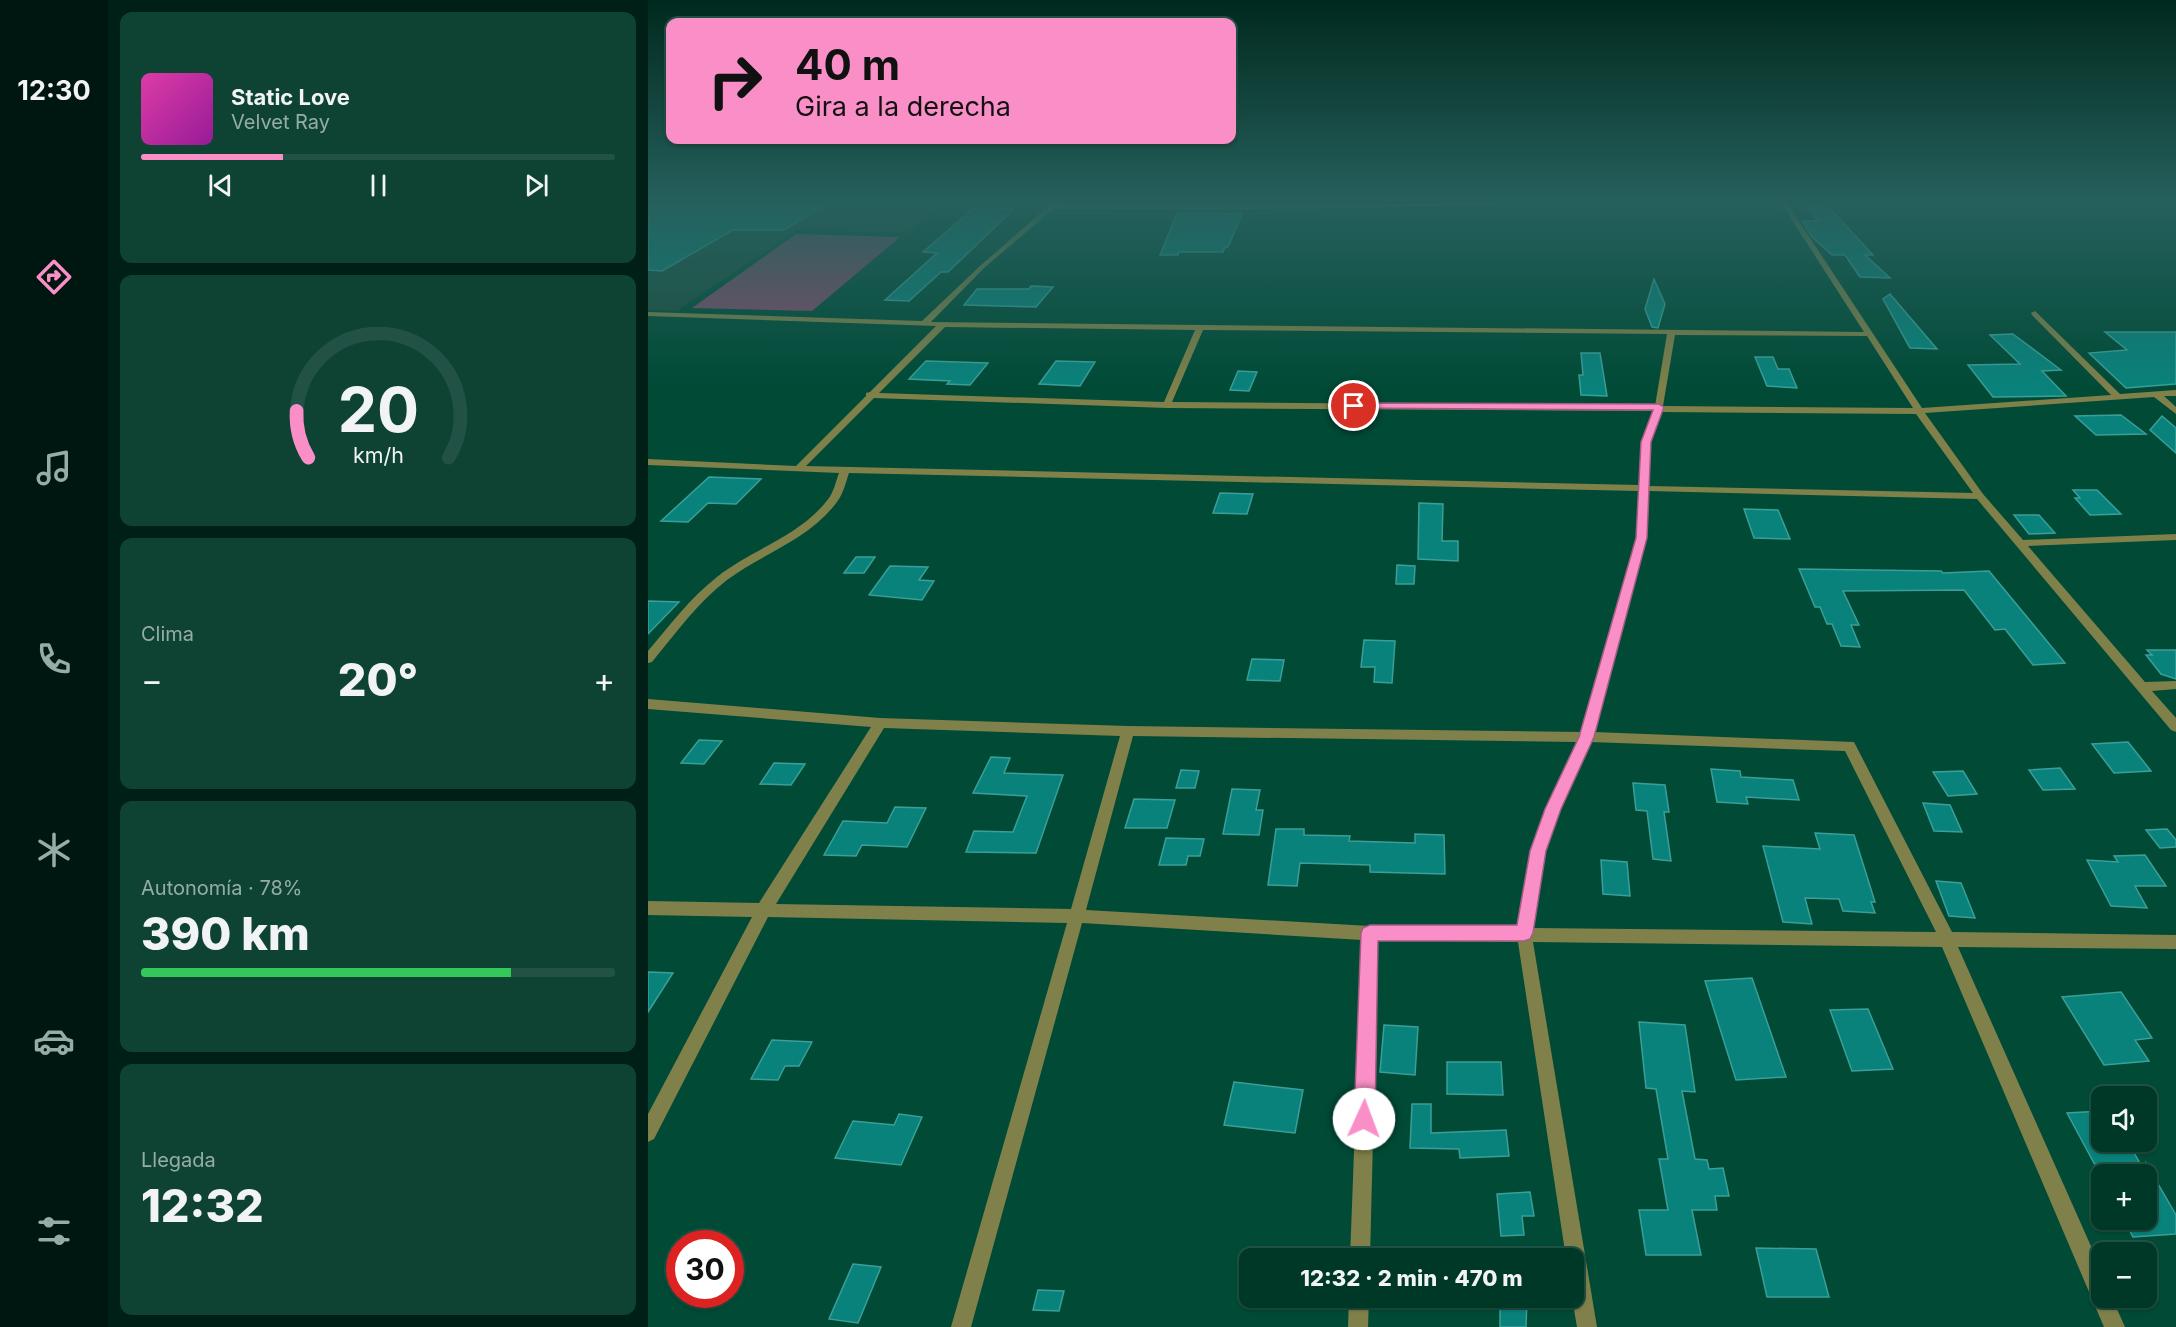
<!DOCTYPE html>
<html lang="es">
<meta charset="utf-8">
<style>
:root{--surface:#003828;--page:#0e4334;--text:#f1f3f6;--muted:#95aca8;--line:#225245;--accent:#fa8fc7}
body{margin:0;font-family:Inter,sans-serif;background:var(--page);color:var(--text);height:100vh;display:flex;flex-direction:column;font-size:22px;white-space:nowrap}
*{box-sizing:border-box;margin:0}
p{font-size:20px;color:var(--muted)}
.icon{flex:none;width:33px;height:33px;fill:none;stroke:currentColor;stroke-width:2;stroke-linecap:round;stroke-linejoin:round}
.map{position:relative;flex:1;overflow:hidden}
.sheet{display:flex;flex-direction:column;gap:12px;padding:12px;background:#001f16;width:540px}
.sheet>*{flex:none}
.hud{position:absolute;left:18px;top:18px;width:570px;height:126px;border-radius:12px;box-shadow:0 2px 4px #0004,0 0 0 2px var(--line);background:#fa8fc7;color:#111;overflow:hidden}
.buttons{position:absolute;left:1443px;top:1086px;display:grid;gap:12px}
.buttons a{display:grid;place-items:center;width:66px;height:66px;border-radius:12px;background:var(--surface);box-shadow:0 2px 4px #0004,0 0 0 2px var(--line);font-size:30px}
.speed{position:absolute;left:18px;top:1230px;display:flex;gap:12px;font-size:30px;font-weight:700;text-align:center}
.speed>*{display:grid;place-content:center;width:78px;height:78px;border-radius:50%;background:var(--surface);box-shadow:0 2px 4px #0004,0 0 0 2px var(--line);line-height:1}
.speed .limit{border:9px solid #d22;background:#fff;color:#111}
.pin{position:absolute;display:grid;place-items:center;width:51px;height:51px;color:#fff;margin:-26px;border:3px solid #fff;border-radius:50%;box-shadow:0 2px 6px #0007}
.me{position:absolute;width:66px;margin:-33px;rotate:2deg;stroke-linejoin:round;filter:drop-shadow(0 0 4px #0008)}
.turn{display:flex;align-items:center;gap:21px;height:126px;padding:0 30px;font-size:27px}
.turn .icon{width:78px;height:78px;stroke-width:2.5}
.turn b{display:block;font-size:42px;line-height:51px}
.big{font-size:45px;font-weight:800;line-height:1.1}
.sheet .widget{flex:1;display:flex;flex-direction:column;justify-content:center;gap:9px;min-width:0;padding:0 21px;border-radius:12px;background:var(--page)}
.sheet .dial{align-items:center;gap:0}
.dial svg{height:156px;overflow:visible;fill:none;stroke:var(--line);stroke-width:7;stroke-linecap:round;text-anchor:middle}
.dial text{fill:var(--text);stroke:none}
.song{display:flex;align-items:center;gap:18px}
.cover{width:72px;height:72px;border-radius:9px;background:linear-gradient(135deg,hsl(320 70% 55%),hsl(300 70% 35%))}
.played{height:6px;border-radius:3px;background:linear-gradient(90deg,var(--accent) 30%,var(--line) 30%)}
.keys{display:flex;justify-content:space-around;direction:ltr}
.heat{display:flex;justify-content:space-between;align-items:center;font-size:33px;direction:ltr}
.charge{height:9px;border-radius:4px;background:linear-gradient(90deg,#34c759 78%,var(--line) 0)}
.trip{position:absolute;left:591px;top:1248px;width:345px;height:60px;border-radius:12px;background:var(--surface);box-shadow:0 2px 4px #0004,0 0 0 2px var(--line);font-weight:800;line-height:60px;text-align:center}
main{display:flex;flex:1;min-height:0}
.menu{display:flex;flex-direction:column;width:108px;justify-content:space-around;align-items:center;background:#001610;color:var(--muted)}
.menu .icon{width:42px;height:42px}
.menu .on{color:var(--accent)}
.menu b{font-size:27px;color:var(--text)}
.map>svg:first-child{display:block}
</style>
<main>
<nav class="menu">
<b>12:30</b>
<svg class="icon on" aria-label="directions" viewBox="0 0 24 24"><path d="M12 3l9 9-9 9-9-9zM9 14v-3h6M13 9l2 2-2 2"/></svg>
<svg class="icon" aria-label="music" viewBox="0 0 24 24"><path d="M9 18V5l10-2v13"/><circle cx="6" cy="18" r="3"/><circle cx="16" cy="16" r="3"/></svg>
<svg class="icon" aria-label="phone" viewBox="0 0 24 24"><path d="M5 4h4l2 5-3 2q2 4 5 5l2-3 5 2v4C11 20 4 13 5 4z"/></svg>
<svg class="icon" aria-label="climate" viewBox="0 0 24 24"><path d="M12 3v18M4 7l16 10M4 17L20 7"/></svg>
<svg class="icon" aria-label="car" viewBox="0 0 24 24"><path d="M5 17H2v-5l4-1 3-4h7l3 4 3 1v5h-3M9 17h6M6 11h13"/><circle cx="7" cy="17" r="2"/><circle cx="17" cy="17" r="2"/></svg>
<svg class="icon" aria-label="filters" viewBox="0 0 24 24"><path d="M4 7h16M4 17h16"/><circle cx="9" cy="7" r="2"/><circle cx="15" cy="17" r="2"/></svg>
</nav>
<section class="sheet">
<div class="widget">
<div class="song"><i class="cover"></i><div><b>Static Love</b><p>Velvet Ray</p></div></div>
<div class="played"></div>
<div class="keys"><svg class="icon" aria-label="previous" viewBox="0 0 24 24"><path d="M18 5L8 12l10 7zM5 5v14"/></svg><svg class="icon" aria-label="pause" viewBox="0 0 24 24"><path d="M8 5v14M16 5v14"/></svg><svg class="icon" aria-label="next" viewBox="0 0 24 24"><path d="M6 5l10 7-10 7zM19 5v14"/></svg></div>
</div>
<div class="widget dial"><svg viewBox="0 0 100 80">
<path d="M14 69A42 42 0 1 1 86 69"/>
<path d="M14 69A42 42 0 0 1 8 45" stroke="#fa8fc7"/>
<text x="50" y="56" font-size="32" font-weight="700">20</text>
<text x="50" y="72" font-size="11">km/h</text>
</svg></div>
<div class="widget"><p>Clima</p>
<div class="heat"><a>−</a><b class="big">20°</b><a>+</a></div>
</div>
<div class="widget"><p>Autonomía · 78%</p><b class="big">390 km</b><div class="charge"></div></div>
<div class="widget"><p>Llegada</p><b class="big">12:32</b></div>
</section>
<div class="map">
<svg width="1528" height="1327" viewBox="0 0 1528 1327">
<rect width="100%" height="100%" fill="#004a36"/>
<polygon fill="#1a4d3d" points="0,203 292,203 261,233 148,230 29,311 0,310"/>
<polygon fill="#884a6a" points="148,234 252,237 164,311 44,308"/>
<g fill="#09827b" stroke="#3a9f98" stroke-width="1.5">
<polygon points="0,203 174,203 171,205 176,205 136,230 85,230 14,271 0,270"/>
<polygon points="1154,203 1177,203 1225,255 1217,255 1242,278 1212,277 1197,255 1184,255 1164,237 1154,221 1171,221"/>
<polygon points="326,208 366,209 300,272 293,272 261,301 237,300 289,253 275,252"/>
<polygon points="529,213 594,214 580,247 577,247 575,252 531,252 530,255 512,255"/>
<polygon points="1006,279 1017,304 1010,328 1004,327 997,309"/>
<polygon points="383,286 405,287 388,307 316,305 329,289 381,289"/>
<polygon points="1242,294 1289,349 1262,348 1235,299"/>
<polygon points="1457,332 1528,332 1528,384 1478,388 1441,353 1479,350"/>
<polygon points="1365,334 1413,370 1394,371 1418,396 1345,397 1320,365 1372,364 1342,335"/>
<polygon points="933,353 952,353 959,396 933,395 931,375 935,375"/>
<polygon points="1107,357 1125,357 1130,369 1141,369 1149,388 1119,386"/>
<polygon points="278,361 340,363 322,385 299,384 302,381 261,379"/>
<polygon points="408,361 447,362 432,386 391,384"/>
<polygon points="590,371 609,372 601,391 582,390"/>
<polygon points="1473,415 1498,434 1448,435 1427,416"/>
<polygon points="1514,416 1528,428 1528,453 1502,430"/>
<polygon points="61,477 113,479 88,504 60,503 40,522 13,521"/>
<polygon points="1425,490 1449,490 1473,514 1442,515 1427,498 1432,498"/>
<polygon points="572,493 605,494 599,514 565,513"/>
<polygon points="771,503 795,504 794,541 810,541 810,561 770,559"/>
<polygon points="1096,509 1130,510 1142,539 1106,538"/>
<polygon points="1366,515 1391,515 1407,533 1381,534"/>
<polygon points="208,557 227,557 216,573 196,573"/>
<polygon points="749,565 767,566 766,584 748,584"/>
<polygon points="242,566 280,567 271,580 286,581 274,600 221,595"/>
<polygon points="1151,569 1293,571 1295,573 1341,571 1417,663 1385,665 1357,629 1347,630 1316,590 1195,591 1211,625 1203,625 1212,647 1193,646 1184,624 1179,624 1172,607 1167,607"/>
<polygon points="0,601 31,602 0,634"/>
<polygon points="716,640 747,641 744,683 726,682 727,667 713,667"/>
<polygon points="1499,650 1528,650 1528,679 1513,674 1498,655 1504,655"/>
<polygon points="604,659 636,660 632,681 599,680"/>
<polygon points="51,740 74,741 56,764 33,763"/>
<polygon points="1480,742 1503,771 1466,773 1444,744"/>
<polygon points="343,757 362,758 356,773 415,775 388,853 318,852 326,831 365,832 379,796 325,793"/>
<polygon points="126,763 157,764 143,785 112,784"/>
<polygon points="1412,768 1427,789 1395,790 1381,770"/>
<polygon points="1063,769 1092,771 1093,777 1145,780 1151,800 1098,797 1100,804 1069,802"/>
<polygon points="533,770 551,771 547,788 528,788"/>
<polygon points="1315,771 1329,794 1300,796 1285,772"/>
<polygon points="985,783 1017,785 1021,812 1016,812 1023,861 1005,859 999,811 988,810"/>
<polygon points="584,789 612,790 608,810 615,810 611,835 575,834"/>
<polygon points="486,799 527,800 519,828 477,828"/>
<polygon points="1275,803 1302,805 1314,832 1286,831"/>
<polygon points="247,807 278,808 259,847 214,845 208,856 176,855 195,821 239,823"/>
<polygon points="628,829 656,829 656,835 702,836 701,841 767,843 767,834 796,835 797,874 722,872 722,865 652,863 649,886 620,885"/>
<polygon points="1519,829 1528,840 1528,847 1512,848 1498,830"/>
<polygon points="1167,833 1206,835 1227,902 1223,902 1227,913 1195,911 1191,899 1157,898 1164,924 1135,922 1115,846 1172,849"/>
<polygon points="518,838 556,839 552,856 540,856 538,865 511,865"/>
<polygon points="1497,855 1518,886 1487,886 1499,908 1463,906 1439,860 1470,862 1466,856"/>
<polygon points="953,860 979,862 982,896 955,894"/>
<polygon points="1288,881 1313,883 1327,918 1301,916"/>
<polygon points="0,972 25,973 0,1012"/>
<polygon points="1104,978 1138,1077 1088,1080 1057,981"/>
<polygon points="1473,992 1504,1038 1487,1040 1501,1061 1456,1065 1414,997"/>
<polygon points="1220,1009 1245,1069 1204,1071 1182,1010"/>
<polygon points="991,1022 1037,1025 1047,1092 1034,1091 1047,1159 1059,1160 1061,1169 1075,1168 1081,1196 1067,1196 1069,1210 1044,1210 1053,1255 998,1255 991,1210 1020,1210 1011,1159 1020,1159 1008,1089 998,1088"/>
<polygon points="736,1025 770,1027 767,1075 732,1072"/>
<polygon points="124,1040 164,1042 151,1066 137,1066 130,1080 103,1079"/>
<polygon points="799,1062 853,1062 855,1095 799,1094"/>
<polygon points="586,1082 655,1090 647,1133 576,1125"/>
<polygon points="764,1104 783,1104 783,1133 858,1130 861,1156 812,1158 811,1149 762,1148"/>
<polygon points="1454,1111 1454,1142 1480,1142 1498,1174 1454,1174 1454,1178 1419,1113"/>
<polygon points="251,1114 274,1117 253,1165 187,1158 205,1121 246,1125"/>
<polygon points="1498,1163 1528,1215 1528,1234 1485,1237 1476,1220 1498,1220"/>
<polygon points="882,1192 886,1216 874,1216 876,1235 853,1236 849,1194"/>
<polygon points="1108,1248 1168,1249 1181,1297 1119,1297"/>
<polygon points="205,1264 233,1267 210,1323 181,1319"/>
<polygon points="390,1290 416,1291 411,1311 385,1310"/>
<polygon points="852,1298 879,1298 878,1327 852,1327"/>
</g>
<g fill="none" stroke-linecap="round" stroke-linejoin="round">
<g fill="#80804a" fill-rule="evenodd">
<path d="M404 203H411L409 205 566 206 853 203 850 205 566 210 405 209 336 268 283 322 1216 332 1133 203H1139L1274 408 1463 395 1384 315 1383 313 1387 311 1472 394 1528 390V396H1516L1528 407V414L1506 397 1277 413 1335 494 1375 540 1528 534V540L1380 546 1497 682 1528 681V689L1504 691 1528 718V732L1523 730 1329 499 1001 491 999 538 946 732 1206 742 1304 932 1528 935V949L1310 947 1454 1271V1298H1464L1477 1327H1456L1294 947 885 942 949 1327H929L924 1298 926 1258H918L870 942 730 940 722 1258H702L714 940 434 923 323 1327H303L419 923 120 917 6 1139 0 1142V1114L104 917 0 915V901L111 903 223 727 0 709V699L232 718 480 726 933 732 989 538 991 491 201 473C198 482 196 491 191 499 165 538 115 553 79 580 49 603 28 633 4 662L0 663V651C22 625 42 598 69 577 104 549 153 536 181 498 186 491 188 481 191 473L0 465V459L148 466 218 396V393L222 392 288 326 0 316V312L274 321 332 266ZM297 327 547 330 516 402 231 393ZM555 330 1019 334 1007 406 524 402ZM1027 335 1219 336 1265 408 1015 406ZM226 398 519 408 1005 411 993 442 991 485 158 466ZM1014 412 1268 414 1325 493 1001 486 1003 442ZM236 728 472 736 423 909 128 904ZM485 736 929 742 898 809 883 851 869 928 722 926 438 910ZM942 742 1197 751 1288 932 885 928 897 851 912 809Z"/>
<polygon points="701,1298 721,1298 720,1327 700,1327"/>
</g>
</g>
<linearGradient id="sky" x2="0" y2="1"><stop stop-color="#00291e"/><stop offset="0.52" stop-color="#26605d"/><stop offset="1" stop-color="#26605d" stop-opacity="0"/></linearGradient>
<rect width="1528" height="389" fill="url(#sky)"/>
<polygon fill="#fa8fc7" stroke="#a25d81" stroke-width="1.5" points="706,403 1011,404 1016,407 1003,442 999,538 946,737 913,809 898,851 885,933 882,939 876,941 730,941 727,1119 724,1126 716,1129 709,1126 706,1119 713,933 715,928 722,925 869,925 882,851 897,809 931,737 988,538 993,442 1005,410 703,408 703,404"/>
</svg>
<div class="buttons">
<a><svg class="icon" aria-label="sound" viewBox="0 0 24 24"><path d="M4 9h4l5-4v14l-5-4H4zM17 9q2 3 0 6"/></svg></a>
<a>+</a>
<a>−</a>
</div>
<div class="speed"><div class="limit">30</div></div>
<div class="pin" style="left:706px;top:406px;background:#d93025"><svg class="icon" aria-label="arrive" viewBox="0 0 24 24"><path d="M6 21V4h12l-3 4 3 4H6"/></svg></div>
<svg class="me" style="left:716px;top:1119px" viewBox="-20 -20 40 40"><circle r="19" fill="#fff"/><path d="M0-13L10 11 0 6-10 11z" fill="#fa8fc7"/></svg>
<div class="trip">12:32 · 2 min · 470 m</div>
<div class="hud">
<div class="turn"><svg class="icon" aria-label="right" viewBox="0 0 24 24"><path d="M7 20v-9h11M14 6l5 5-5 5"/></svg><div><b>40 m</b>Gira a la derecha</div></div>
</div>
</div>
</main>
